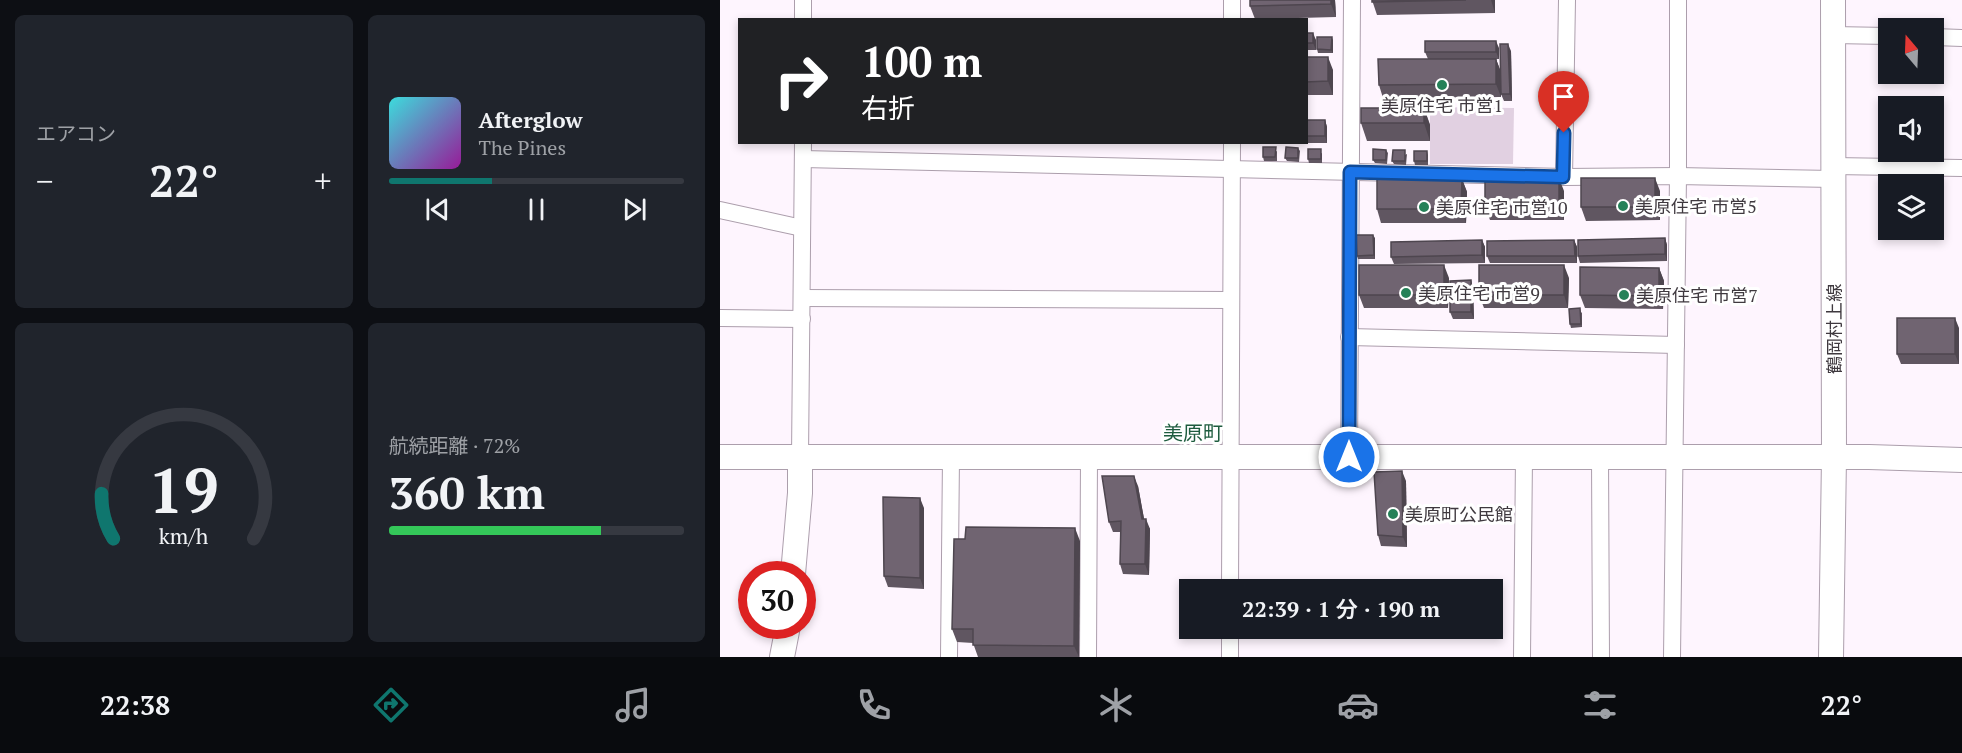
<!DOCTYPE html>
<html lang="ja">
<meta charset="utf-8">
<style>
:root{--surface:#171b24;--page:#20242c;--text:#f1f3f6;--muted:#9ea1a6;--line:#363941;--accent:#0f766e}
body{margin:0;font-family:"PT Serif","Noto Sans JP",serif;background:var(--page);color:var(--text);height:100vh;display:flex;flex-direction:column;font-size:22px;white-space:nowrap}
*{box-sizing:border-box;margin:0}
p{font-size:20px;color:var(--muted)}
.icon{flex:none;width:33px;height:33px;fill:none;stroke:currentColor;stroke-width:2;stroke-linecap:round;stroke-linejoin:round}
.map{position:relative;flex:1;overflow:hidden}
.panel{display:flex;flex-direction:column;gap:15px;padding:15px;background:#0d0f14;width:720px}
.panel>*{flex:none}
.top-card{position:absolute;left:18px;top:18px;width:570px;height:126px;border-radius:0px;box-shadow:0 3px 9px #0003;background:#202124;color:#fff;overflow:hidden}
.needle{width:39px;rotate:341deg}
.fabs{position:absolute;left:1158px;top:18px;display:grid;gap:12px}
.fabs a{display:grid;place-items:center;width:66px;height:66px;border-radius:0px;background:var(--surface);box-shadow:0 3px 9px #0003;font-size:30px}
.speed{position:absolute;left:18px;top:561px;display:flex;gap:12px;font-size:30px;font-weight:700;text-align:center}
.speed>*{display:grid;place-content:center;width:78px;height:78px;border-radius:50%;background:var(--surface);box-shadow:0 3px 9px #0003;line-height:1}
.speed .limit{border:9px solid #d22;background:#fff;color:#111}
.pin{position:absolute;display:grid;place-items:center;width:51px;height:51px;color:#fff;margin:-62px -26px;border-radius:50% 50% 50% 0;rotate:-45deg;box-shadow:0 0 6px #0007}
.pin .icon{rotate:45deg}
.me{position:absolute;width:66px;margin:-33px;rotate:0deg;stroke-linejoin:round;filter:drop-shadow(0 0 4px #0008)}
.turn{display:flex;align-items:center;gap:21px;height:126px;padding:0 24px;font-size:27px}
.turn .icon{width:78px;height:78px;stroke-width:2.5}
.turn b{display:block;font-size:42px;line-height:51px}
.big{font-size:45px;font-weight:600;line-height:1.1}
.panel .widget{flex:1;display:flex;flex-direction:column;justify-content:center;gap:9px;min-width:0;padding:0 21px;border-radius:9px;background:var(--page)}
.panel .dial{align-items:center;gap:0}
.dial svg{height:156px;overflow:visible;fill:none;stroke:var(--line);stroke-width:7;stroke-linecap:round;text-anchor:middle}
.dial text{fill:var(--text);stroke:none}
.song{display:flex;align-items:center;gap:18px}
.cover{width:72px;height:72px;border-radius:9px;background:linear-gradient(135deg,hsl(180 70% 55%),hsl(300 70% 35%))}
.played{height:6px;border-radius:3px;background:linear-gradient(90deg,var(--accent) 35%,var(--line) 35%)}
.keys{display:flex;justify-content:space-around;direction:ltr}
.heat{display:flex;justify-content:space-between;align-items:center;font-size:33px;direction:ltr}
.charge{height:9px;border-radius:4px;background:linear-gradient(90deg,#34c759 72%,var(--line) 0)}
.panel .tiles{flex:1;display:grid;gap:15px;grid-template-columns:repeat(2,1fr)}
.trip{position:absolute;left:459px;top:579px;width:324px;height:60px;border-radius:0px;background:var(--surface);box-shadow:0 3px 9px #0003;font-weight:600;line-height:60px;text-align:center}
.tab-bar{display:flex;height:96px;justify-content:space-around;align-items:center;background:#090b0e;color:var(--muted)}
.tab-bar .icon{width:42px;height:42px}
.tab-bar .on{color:var(--accent)}
.tab-bar b{font-size:27px;color:var(--text)}
main{display:flex;flex:1;min-height:0}
.map>svg:first-child{display:block}
</style>
<main>
<section class="panel">
<div class="tiles">
<div class="widget"><p>エアコン</p>
<div class="heat"><a>−</a><b class="big">22°</b><a>+</a></div>
</div>
<div class="widget">
<div class="song"><i class="cover"></i><div><b>Afterglow</b><p>The Pines</p></div></div>
<div class="played"></div>
<div class="keys"><svg class="icon" aria-label="previous" viewBox="0 0 24 24"><path d="M18 5L8 12l10 7zM5 5v14"/></svg><svg class="icon" aria-label="pause" viewBox="0 0 24 24"><path d="M8 5v14M16 5v14"/></svg><svg class="icon" aria-label="next" viewBox="0 0 24 24"><path d="M6 5l10 7-10 7zM19 5v14"/></svg></div>
</div>
<div class="widget dial"><svg viewBox="0 0 100 80">
<path d="M14 69A42 42 0 1 1 86 69"/>
<path d="M14 69A42 42 0 0 1 8 46" stroke="#0f766e"/>
<text x="50" y="56" font-size="32" font-weight="700">19</text>
<text x="50" y="72" font-size="11">km/h</text>
</svg></div>
<div class="widget"><p>航続距離 · 72%</p><b class="big">360 km</b><div class="charge"></div></div>
</div>
</section>
<div class="map">
<svg width="1242" height="657" viewBox="0 0 1242 657">
<rect width="100%" height="100%" fill="#fef5fe"/>
<polygon fill="#e1d0e1" points="710,107 794,108 793,164 710,164"/>
<g fill="none" stroke-linecap="round" stroke-linejoin="round">
<g stroke="#ac9eac" stroke-width="18">
<g id="street">
<polyline points="83,20 83,0"/>
<polyline points="512,20 512,0"/>
<polyline points="1113,35 1168,36"/>
<polyline points="1214,37 1242,38"/>
<polyline points="83,159 844,177 958,176 1113,179"/>
<polyline points="1113,166 1242,168"/>
<polyline points="844,177 847,0"/>
<polyline points="0,210 82,228"/>
<polyline points="82,298 511,300"/>
<polyline points="0,318 82,319"/>
<polyline points="629,337 956,345"/>
<polyline points="80,457 83,142"/>
<polyline points="629,457 632,0"/>
<polyline points="880,457 881,657"/>
<polyline points="510,590 512,142"/>
<polyline points="229,657 231,457"/>
<polyline points="368,657 369,457"/>
<polyline points="510,657 510,628"/>
<polyline points="802,657 804,457"/>
<polyline points="952,657 958,176 958,0"/>
</g>
</g>
<g stroke="#ac9eac" stroke-width="26">
<g id="secondary">
<polyline points="0,457 1149,457 1242,460"/>
<polyline points="73,574 80,493 80,457"/>
<polyline points="62,657 68,626"/>
<polyline points="1111,657 1114,457 1113,0"/>
</g>
</g>
<use href="#street" stroke="#fff" stroke-width="16"/>
<use href="#secondary" stroke="#fff" stroke-width="24"/>
</g>
<g fill="#605661">
<polygon points="530,0 615,0 616,17 535,19 530,6"/>
<polygon points="652,0 775,0 775,13 657,15"/>
<polygon points="586,33 596,40 596,50 586,50"/>
<polygon points="613,40 613,53 598,53 597,49"/>
<polygon points="779,48 779,59 776,59 780,70 791,51 792,101 784,101 781,94 781,87 781,97 663,98 659,85 754,59 708,59 705,52"/>
<polygon points="586,57 613,70 613,95 586,95"/>
<polygon points="704,108 710,125 710,141 647,141 641,123"/>
<polygon points="586,120 605,120 607,127 607,143 535,143 535,142 586,142"/>
<polygon points="578,148 580,151 579,162 567,161 565,158"/>
<polygon points="666,150 668,153 667,164 655,163 653,160"/>
<polygon points="557,151 557,161 544,161 543,157"/>
<polygon points="707,151 708,155 708,165 695,165 694,161"/>
<polygon points="602,153 602,163 589,163 588,159"/>
<polygon points="687,154 686,165 674,164 672,161"/>
<polygon points="742,179 747,192 746,223 661,223 657,209"/>
<polygon points="844,191 844,220 770,220 765,207"/>
<polygon points="940,191 940,220 866,221 861,207"/>
<polygon points="655,238 655,259 638,259 637,256"/>
<polygon points="945,238 947,245 947,261 860,263 858,256"/>
<polygon points="762,240 765,247 765,263 674,264 671,257"/>
<polygon points="854,240 857,247 857,263 770,263 767,256"/>
<polygon points="939,268 944,281 943,309 865,308 860,295"/>
<polygon points="729,278 728,308 644,308 639,295"/>
<polygon points="849,278 848,308 764,308 759,295"/>
<polygon points="751,280 753,288 754,319 733,319 730,312"/>
<polygon points="862,312 862,327 851,328 850,324"/>
<polygon points="1239,328 1239,364 1181,364 1177,354"/>
<polygon points="686,481 687,547 661,546 658,535"/>
<polygon points="418,486 424,519 430,529 429,575 403,574 400,564 400,532 393,532 389,522"/>
<polygon points="204,508 204,589 168,587 164,576"/>
<polygon points="245,539 360,541 359,657 258,657 253,643 237,642 232,629"/>
</g>
<g fill="#4e464f">
<polygon points="611,0 615,0 616,17 611,4"/>
<polygon points="771,0 775,0 775,13"/>
<polygon points="593,33 596,40 596,50 593,43"/>
<polygon points="612,37 613,40 613,53 611,50"/>
<polygon points="776,41 779,48 779,59 776,52"/>
<polygon points="788,44 791,51 792,101 790,94"/>
<polygon points="608,57 613,70 613,95 608,81"/>
<polygon points="776,59 781,72 781,97 776,84"/>
<polygon points="704,108 710,125 710,141 704,123"/>
<polygon points="605,120 607,127 607,143 605,136"/>
<polygon points="839,178 844,191 844,220 839,207"/>
<polygon points="935,178 940,191 940,220 935,207"/>
<polygon points="742,179 747,192 746,223 741,209"/>
<polygon points="653,235 655,238 655,259 654,255"/>
<polygon points="945,238 947,245 947,261 945,254"/>
<polygon points="762,240 765,247 765,263 762,255"/>
<polygon points="854,240 857,247 857,263 855,256"/>
<polygon points="724,265 729,278 728,308 724,295"/>
<polygon points="844,265 849,278 848,308 844,295"/>
<polygon points="939,268 944,281 943,309 939,296"/>
<polygon points="751,280 753,288 754,319 751,312"/>
<polygon points="1235,318 1239,328 1239,364 1235,354"/>
<polygon points="682,471 686,481 687,547 683,537"/>
<polygon points="414,476 418,486 426,529 422,519"/>
<polygon points="200,498 204,508 204,589 200,578"/>
<polygon points="426,519 430,529 429,575 425,564"/>
<polygon points="355,528 360,541 359,657 354,646"/>
</g>
<g fill="#706471" stroke="#4e464f" stroke-width="1.5">
<polygon points="530,0 611,0 611,4 530,6"/>
<polygon points="652,0 746,0 652,2"/>
<rect x="586" y="33" width="7" height="10"/>
<polygon points="597,37 612,37 611,50 597,49"/>
<rect x="705" y="41" width="71" height="11"/>
<polygon points="780,44 788,44 790,94 781,94"/>
<polygon points="586,57 608,57 608,81 586,82"/>
<polygon points="658,59 776,59 776,84 659,85"/>
<rect x="641" y="108" width="63" height="15"/>
<rect x="586" y="120" width="19" height="16"/>
<polygon points="543,147 556,147 555,157 543,157"/>
<polygon points="566,147 578,148 578,158 565,158"/>
<rect x="588" y="149" width="13" height="10"/>
<polygon points="653,149 666,150 666,160 653,160"/>
<polygon points="673,150 685,150 685,161 672,161"/>
<rect x="694" y="151" width="13" height="10"/>
<rect x="765" y="178" width="74" height="29"/>
<rect x="861" y="178" width="74" height="29"/>
<polygon points="657,179 742,179 741,209 657,209"/>
<polygon points="636,235 653,235 654,255 637,256"/>
<polygon points="945,238 945,254 858,256 858,240"/>
<polygon points="762,240 762,255 671,257 671,242"/>
<polygon points="854,240 855,256 767,256 767,241"/>
<rect x="639" y="265" width="85" height="30"/>
<rect x="759" y="265" width="85" height="30"/>
<polygon points="860,267 939,268 939,296 860,295"/>
<polygon points="751,280 751,312 730,312 730,281"/>
<polygon points="860,308 861,324 850,324 849,309"/>
<rect x="1177" y="318" width="58" height="36"/>
<polygon points="682,471 683,537 658,535 654,472"/>
<polygon points="382,476 414,476 422,519 426,519 425,564 400,564 401,521 389,522"/>
<polygon points="163,497 200,498 200,578 164,576"/>
<polygon points="246,527 355,528 354,646 253,645 253,629 232,629 234,539 245,539"/>
</g>
<g fill="none" stroke-linecap="round" stroke-linejoin="round">
<g stroke="#114b97" stroke-width="15">
<polyline id="route" points="629,457 630,172 843,177 844,133"/>
</g>
<use href="#route" stroke="#1a73e8" stroke-width="10"/>
</g>
<g fill="#258158" stroke="#fff" stroke-width="2">
<circle cx="722" cy="85" r="6"/>
<circle cx="903" cy="206" r="6"/>
<circle cx="704" cy="207" r="6"/>
<circle cx="686" cy="293" r="6"/>
<circle cx="904" cy="295" r="6"/>
<circle cx="673" cy="514" r="6"/>
</g>
<g text-anchor="middle" dominant-baseline="central" stroke-width="6" stroke-linejoin="round" paint-order="stroke">
<g font-size="18" fill="#3f393f" stroke="#fff" text-anchor="start">
<text x="722" y="105" text-anchor="middle">美原住宅 市営1</text>
<text x="915" y="206">美原住宅 市営5</text>
<text x="716" y="207">美原住宅 市営10</text>
<text x="698" y="293">美原住宅 市営9</text>
<text x="916" y="295">美原住宅 市営7</text>
<text x="685" y="514">美原町公民館</text>
</g>
<g font-size="18" fill="#3f393f" stroke="#fff">
<text transform="translate(1114 329) rotate(-90)">鶴岡村上線</text>
</g>
<g font-size="20" fill="#1e5c3f" stroke="#fff">
<text x="473" y="432">美原町</text>
</g>
</g>
</svg>
<div class="fabs">
<a><svg class="needle" viewBox="-14 -14 28 28"><path d="M0-13l5 13h-10z" fill="#e53935"/><path d="M0 13l5-13h-10z" fill="#9ea1a6"/></svg></a>
<a><svg class="icon" aria-label="sound" viewBox="0 0 24 24"><path d="M4 9h4l5-4v14l-5-4H4zM17 9q2 3 0 6"/></svg></a>
<a><svg class="icon" aria-label="layers" viewBox="0 0 24 24"><path d="M12 4l9 5-9 5-9-5zM3 14l9 5 9-5"/></svg></a>
</div>
<div class="speed"><div class="limit">30</div></div>
<div class="pin" style="left:844px;top:133px;background:#d93025"><svg class="icon" aria-label="arrive" viewBox="0 0 24 24"><path d="M6 21V4h12l-3 4 3 4H6"/></svg></div>
<svg class="me" style="left:629px;top:457px" viewBox="-20 -20 40 40"><circle r="17" fill="#1a73e8" stroke="#fff" stroke-width="3"/><path d="M0-11L8 9 0 5-8 9z" fill="#fff"/></svg>
<div class="trip">22:39 · 1 分 · 190 m</div>
<div class="top-card">
<div class="turn"><svg class="icon" aria-label="right" viewBox="0 0 24 24"><path d="M7 20v-9h11M14 6l5 5-5 5"/></svg><div><b>100 m</b>右折</div></div>
</div>
</div>
</main>
<nav class="tab-bar">
<b>22:38</b>
<svg class="icon on" aria-label="directions" viewBox="0 0 24 24"><path d="M12 3l9 9-9 9-9-9zM9 14v-3h6M13 9l2 2-2 2"/></svg>
<svg class="icon" aria-label="music" viewBox="0 0 24 24"><path d="M9 18V5l10-2v13"/><circle cx="6" cy="18" r="3"/><circle cx="16" cy="16" r="3"/></svg>
<svg class="icon" aria-label="phone" viewBox="0 0 24 24"><path d="M5 4h4l2 5-3 2q2 4 5 5l2-3 5 2v4C11 20 4 13 5 4z"/></svg>
<svg class="icon" aria-label="climate" viewBox="0 0 24 24"><path d="M12 3v18M4 7l16 10M4 17L20 7"/></svg>
<svg class="icon" aria-label="car" viewBox="0 0 24 24"><path d="M5 17H2v-5l4-1 3-4h7l3 4 3 1v5h-3M9 17h6M6 11h13"/><circle cx="7" cy="17" r="2"/><circle cx="17" cy="17" r="2"/></svg>
<svg class="icon" aria-label="filters" viewBox="0 0 24 24"><path d="M4 7h16M4 17h16"/><circle cx="9" cy="7" r="2"/><circle cx="15" cy="17" r="2"/></svg>
<b>22°</b>
</nav>
